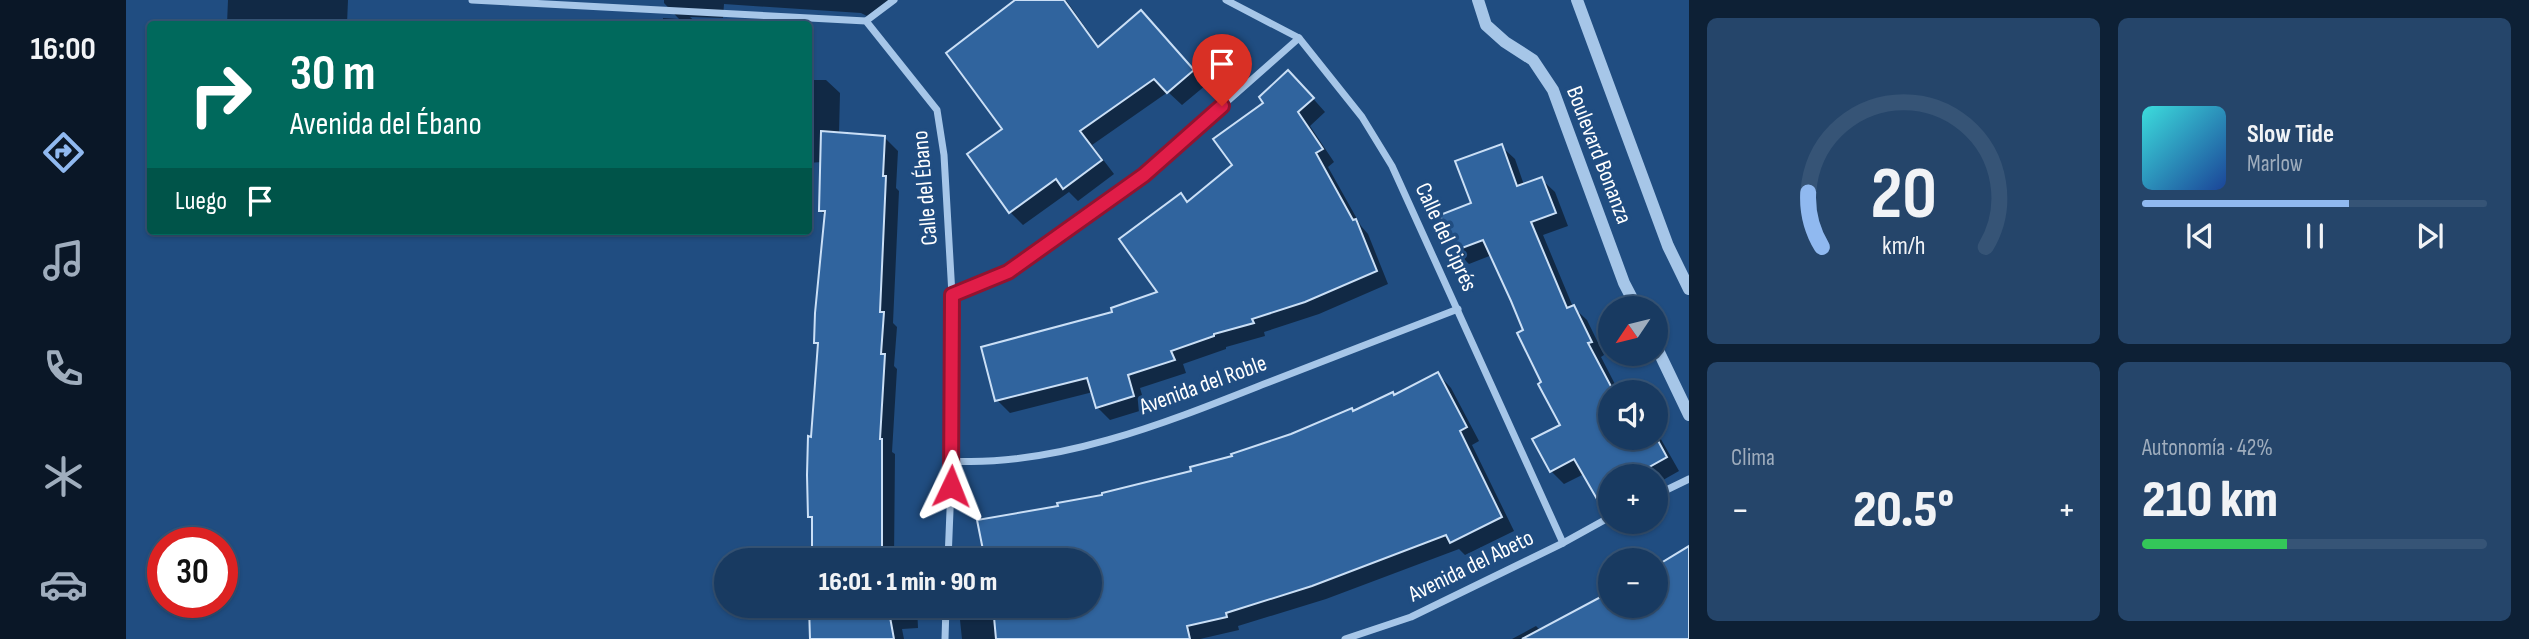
<!DOCTYPE html>
<html lang="es">
<meta charset="utf-8">
<style>
:root{--surface:#183a61;--page:#25456a;--text:#f1f3f6;--muted:#9fadbd;--line:#365476;--accent:#90b9f0}
body{margin:0;font-family:"Sofia Sans Condensed",sans-serif;background:var(--page);color:var(--text);height:100vh;display:flex;flex-direction:column;font-size:26px;white-space:nowrap}
*{box-sizing:border-box;margin:0}
p{font-size:23px;color:var(--muted)}
.icon{flex:none;width:38px;height:38px;fill:none;stroke:currentColor;stroke-width:2;stroke-linecap:round;stroke-linejoin:round}
.map{position:relative;flex:1;overflow:hidden}
.panel{display:flex;flex-direction:column;gap:18px;padding:18px;background:#0d2035;width:840px}
.panel>*{flex:none}
.top-card{position:absolute;left:21px;top:21px;width:665px;height:214px;border-radius:7px;box-shadow:0 2px 5px #0004,0 0 0 2px var(--line);background:#00695c;color:#fff;overflow:hidden}
.needle{width:46px;rotate:235deg}
.buttons{position:absolute;left:1472px;top:296px;display:grid;gap:14px}
.buttons a{display:grid;place-items:center;width:70px;height:70px;border-radius:50%;background:var(--surface);box-shadow:0 2px 5px #0004,0 0 0 2px var(--line);font-size:35px}
.speed{position:absolute;left:21px;top:527px;display:flex;gap:14px;font-size:35px;font-weight:700;text-align:center}
.speed>*{display:grid;place-content:center;width:91px;height:91px;border-radius:50%;background:var(--surface);box-shadow:0 2px 5px #0004,0 0 0 2px var(--line);line-height:1}
.speed .limit{border:10px solid #d22;background:#fff;color:#111}
.pin{position:absolute;display:grid;place-items:center;width:60px;height:60px;color:#fff;margin:-72px -30px;border-radius:50% 50% 50% 0;rotate:-45deg;box-shadow:0 0 7px #0007}
.pin .icon{rotate:45deg}
.me{position:absolute;width:77px;margin:-38px;rotate:2deg;stroke-linejoin:round;filter:drop-shadow(0 0 5px #0008)}
.turn{display:flex;align-items:center;gap:24px;height:147px;padding:0 28px;font-size:32px}
.turn .icon{width:91px;height:91px;stroke-width:2.5}
.turn b{display:block;font-size:49px;line-height:60px}
.then{display:flex;align-items:center;height:66px;padding:0 28px;background:#0003;gap:14px;font-size:26px}
.big{font-size:52px;font-weight:800;line-height:1.1}
.panel .widget{flex:1;display:flex;flex-direction:column;justify-content:center;gap:10px;min-width:0;padding:0 24px;border-radius:10px;background:var(--page)}
.panel .dial{align-items:center;gap:0}
.dial svg{height:182px;overflow:visible;fill:none;stroke:var(--line);stroke-width:7;stroke-linecap:round;text-anchor:middle}
.dial text{fill:var(--text);stroke:none}
.song{display:flex;align-items:center;gap:21px}
.cover{width:84px;height:84px;border-radius:10px;background:linear-gradient(135deg,hsl(180 70% 55%),hsl(220 70% 35%))}
.played{height:7px;border-radius:4px;background:linear-gradient(90deg,var(--accent) 60%,var(--line) 60%)}
.keys{display:flex;justify-content:space-around;direction:ltr}
.heat{display:flex;justify-content:space-between;align-items:center;font-size:38px;direction:ltr}
.charge{height:10px;border-radius:5px;background:linear-gradient(90deg,#34c759 42%,var(--line) 0)}
.panel .tiles{flex:1;display:grid;gap:18px;grid-template-columns:repeat(2,1fr)}
.trip{position:absolute;left:588px;top:548px;width:388px;height:70px;border-radius:35px;background:var(--surface);box-shadow:0 2px 5px #0004,0 0 0 2px var(--line);font-weight:800;line-height:70px;text-align:center}
main{display:flex;flex:1;min-height:0}
.dock{display:flex;flex-direction:column;width:126px;justify-content:space-around;align-items:center;background:#0a1727;color:var(--muted)}
.dock .icon{width:49px;height:49px}
.dock .current{color:var(--accent)}
.dock b{font-size:32px;color:var(--text)}
.map>svg:first-child{display:block}
</style>
<main>
<nav class="dock">
<b>16:00</b>
<svg class="icon current" aria-label="directions" viewBox="0 0 24 24"><path d="M12 3l9 9-9 9-9-9zM9 14v-3h6M13 9l2 2-2 2"/></svg>
<svg class="icon" aria-label="music" viewBox="0 0 24 24"><path d="M9 18V5l10-2v13"/><circle cx="6" cy="18" r="3"/><circle cx="16" cy="16" r="3"/></svg>
<svg class="icon" aria-label="phone" viewBox="0 0 24 24"><path d="M5 4h4l2 5-3 2q2 4 5 5l2-3 5 2v4C11 20 4 13 5 4z"/></svg>
<svg class="icon" aria-label="climate" viewBox="0 0 24 24"><path d="M12 3v18M4 7l16 10M4 17L20 7"/></svg>
<svg class="icon" aria-label="car" viewBox="0 0 24 24"><path d="M5 17H2v-5l4-1 3-4h7l3 4 3 1v5h-3M9 17h6M6 11h13"/><circle cx="7" cy="17" r="2"/><circle cx="17" cy="17" r="2"/></svg>
</nav>
<div class="map">
<svg width="1563" height="639" viewBox="0 0 1563 639">
<rect width="100%" height="100%" fill="#204d81"/>
<g fill="#0007">
<polygon points="102,0 222,0 221,24 101,24"/>
<polygon points="538,0 763,0 741,16 735,13 598,4 597,18 564,17 572,24 537,24 537,18 553,19 538,3"/>
<polygon points="891,0 940,0 974,48 1015,12 1080,85 1056,105 1042,92 966,145 988,174 952,201 943,192 897,225 884,212 879,129"/>
<polygon points="682,80 700,80 714,93 713,134 758,137 772,151 770,188 773,191 767,323 771,327 768,366 771,369 766,452 769,454 768,560 688,560 688,521 684,517 686,438 694,347 689,342 700,216 695,211 696,162 682,163"/>
<polygon points="1175,85 1199,112 1184,126 1208,162 1202,167 1235,226 1242,234 1262,284 1193,314 1138,332 1139,336 1100,347 1100,349 1057,364 1060,373 1014,388 1020,409 984,420 971,407 967,392 884,413 871,400 989,313 1034,293 1055,196 1063,203 1109,166"/>
<polygon points="1375,146 1389,159 1398,185 1415,179 1429,192 1442,226 1417,235 1447,307 1461,320 1478,355 1475,357 1493,392 1484,392 1484,438 1530,438 1530,415 1538,431 1532,434 1553,471 1530,484 1530,476 1484,476 1484,509 1458,474 1438,484 1425,471 1436,425 1418,383 1399,331 1366,255 1343,264 1329,250"/>
<polygon points="1312,374 1325,388 1353,441 1346,445 1388,531 1339,555 1333,549 1200,599 1112,626 1113,630 1074,639 836,639 834,620 871,615 870,606 964,606 964,560 861,560 934,507 1068,473 1269,397"/>
<polygon points="1508,387 1513,392 1498,392"/>
<polygon points="1563,547 1563,639 1386,639 1410,626 1413,629 1484,594 1484,606 1530,606 1530,567"/>
<polygon points="685,606 791,606 792,628 776,629 778,639 690,639 685,628"/>
</g>
<g fill="#30649e" stroke="#cadff6" stroke-width="2">
<polygon points="889,0 938,0 972,47 1015,10 1068,70 1041,93 1028,79 954,131 976,160 937,189 930,179 883,213 841,154 876,129 820,53"/>
<polygon points="1162,70 1188,98 1172,112 1197,149 1190,153 1227,220 1230,219 1251,271 1179,302 1126,319 1128,323 1088,334 1088,336 1045,351 1049,360 1002,375 1008,396 970,408 961,378 869,401 855,347 986,312 985,308 1031,292 993,239 1055,193 1061,202 1106,165 1087,139 1137,103 1133,97"/>
<polygon points="695,131 759,136 757,176 760,176 754,312 758,312 755,354 759,354 754,439 756,439 756,560 686,560 686,517 682,517 681,475 682,436 685,437 692,343 688,343 689,313 699,211 693,211"/>
<polygon points="1376,144 1391,186 1416,177 1430,213 1405,222 1441,308 1448,305 1466,342 1462,343 1488,392 1484,392 1484,438 1530,437 1541,457 1507,476 1484,476 1484,511 1479,513 1448,459 1424,472 1406,439 1434,425 1412,384 1415,382 1391,333 1397,330 1385,301 1357,240 1328,251 1314,215 1345,203 1329,161"/>
<polygon points="1312,372 1341,427 1334,431 1376,517 1324,543 1320,535 1186,586 1100,613 1101,617 1061,626 1064,639 870,639 867,606 964,606 964,560 859,560 851,520 932,506 931,503 976,495 976,493 1065,471 1064,467 1106,456 1105,454 1165,434 1226,408 1227,411 1267,392 1268,395"/>
<polygon points="1563,546 1563,639 1396,639 1484,592 1484,606 1530,606 1530,566"/>
<polygon points="683,606 762,606 768,639 684,639"/>
</g>
<g fill="none" stroke-linecap="round" stroke-linejoin="round">
<g stroke="#a6c6e8" stroke-width="7">
<polyline points="346,0 740,21 811,110 818,155 826,295 826,461 822,560"/>
<polyline points="1100,0 1173,38 1236,117 1266,166 1437,543"/>
<polyline points="740,21 768,0"/>
<polyline points="826,295 882,272 1018,175 1173,38"/>
<path d="M826 461C931 467 1042 422 1138 384 1203 359 1267 334 1332 309"/>
<polyline points="1530,495 1563,479"/>
<polyline points="819,639 820,606"/>
<polyline points="1219,639 1285,617 1437,543 1484,517"/>
</g>
<g stroke="#a6c6e8" stroke-width="12">
<polyline points="1352,0 1360,25 1379,42 1407,60 1427,90 1498,283 1511,308"/>
<polyline points="1451,0 1542,246 1563,289"/>
<polyline points="1530,346 1563,415"/>
</g>
</g>
<g fill="none" stroke-linecap="round" stroke-linejoin="round">
<g stroke="#92132f" stroke-width="18">
<polyline id="route" points="825,486 826,295 882,272 1018,175 1096,106"/>
</g>
<use href="#route" stroke="#e11d48" stroke-width="12"/>
</g>
<g text-anchor="middle" dominant-baseline="central" stroke-width="7" stroke-linejoin="round" paint-order="stroke">
<g font-size="23" fill="#fff" stroke="#204d81">
<text transform="translate(1473 155) rotate(69)">Boulevard Bonanza</text>
<text transform="translate(799 188) rotate(-95)">Calle del Ébano</text>
<text transform="translate(1320 237) rotate(65)">Calle del Ciprés</text>
<text transform="translate(1077 385) rotate(-20)">Avenida del Roble</text>
<text transform="translate(1345 566) rotate(-26)">Avenida del Abeto</text>
</g>
</g>
</svg>
<div class="buttons">
<a><svg class="needle" viewBox="-14 -14 28 28"><path d="M0-13l5 13h-10z" fill="#e53935"/><path d="M0 13l5-13h-10z" fill="#9fadbd"/></svg></a>
<a><svg class="icon" aria-label="sound" viewBox="0 0 24 24"><path d="M4 9h4l5-4v14l-5-4H4zM17 9q2 3 0 6"/></svg></a>
<a>+</a>
<a>−</a>
</div>
<div class="speed"><div class="limit">30</div></div>
<div class="pin" style="left:1096px;top:106px;background:#d93025"><svg class="icon" aria-label="arrive" viewBox="0 0 24 24"><path d="M6 21V4h12l-3 4 3 4H6"/></svg></div>
<svg class="me" style="left:825px;top:486px" viewBox="-20 -20 40 40"><path d="M0-17L14 15 0 8-14 15z" fill="#e11d48" stroke="#fff" stroke-width="4"/></svg>
<div class="trip">16:01 · 1 min · 90 m</div>
<div class="top-card">
<div class="turn"><svg class="icon" aria-label="right" viewBox="0 0 24 24"><path d="M7 20v-9h11M14 6l5 5-5 5"/></svg><div><b>30 m</b>Avenida del Ébano</div></div>
<div class="then">Luego<svg class="icon" aria-label="arrive" viewBox="0 0 24 24"><path d="M6 21V4h12l-3 4 3 4H6"/></svg></div>
</div>
</div>
<section class="panel">
<div class="tiles">
<div class="widget dial"><svg viewBox="0 0 100 80">
<path d="M14 69A42 42 0 1 1 86 69"/>
<path d="M14 69A42 42 0 0 1 8 45" stroke="#90b9f0"/>
<text x="50" y="56" font-size="32" font-weight="700">20</text>
<text x="50" y="72" font-size="11">km/h</text>
</svg></div>
<div class="widget">
<div class="song"><i class="cover"></i><div><b>Slow Tide</b><p>Marlow</p></div></div>
<div class="played"></div>
<div class="keys"><svg class="icon" aria-label="previous" viewBox="0 0 24 24"><path d="M18 5L8 12l10 7zM5 5v14"/></svg><svg class="icon" aria-label="pause" viewBox="0 0 24 24"><path d="M8 5v14M16 5v14"/></svg><svg class="icon" aria-label="next" viewBox="0 0 24 24"><path d="M6 5l10 7-10 7zM19 5v14"/></svg></div>
</div>
<div class="widget"><p>Clima</p>
<div class="heat"><a>−</a><b class="big">20.5°</b><a>+</a></div>
</div>
<div class="widget"><p>Autonomía · 42%</p><b class="big">210 km</b><div class="charge"></div></div>
</div>
</section>
</main>
